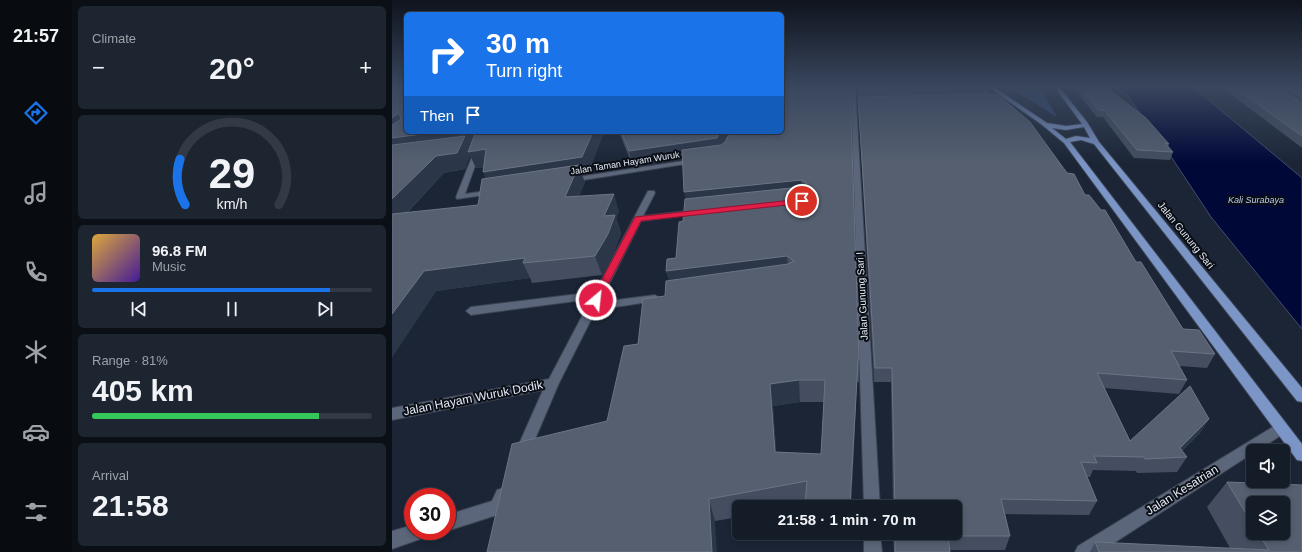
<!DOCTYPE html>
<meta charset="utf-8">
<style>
:root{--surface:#141c28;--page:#1d2530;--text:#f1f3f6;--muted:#9da1a8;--line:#333a45;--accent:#1a73e8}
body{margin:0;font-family:Helvetica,sans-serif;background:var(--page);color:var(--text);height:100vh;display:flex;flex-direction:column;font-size:15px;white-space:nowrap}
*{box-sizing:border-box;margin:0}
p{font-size:13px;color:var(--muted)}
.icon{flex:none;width:22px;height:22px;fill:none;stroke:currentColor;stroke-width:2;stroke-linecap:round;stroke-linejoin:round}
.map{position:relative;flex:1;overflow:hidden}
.drawer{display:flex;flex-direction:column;gap:6px;padding:6px;background:#0b0f16;width:320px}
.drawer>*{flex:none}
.banner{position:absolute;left:12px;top:12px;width:380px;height:122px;border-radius:6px;box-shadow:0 2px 6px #0003,0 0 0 1px var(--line);background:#1a73e8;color:#fff;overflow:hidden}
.controls{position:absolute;left:854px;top:444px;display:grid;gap:8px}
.controls a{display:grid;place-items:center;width:44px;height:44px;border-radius:6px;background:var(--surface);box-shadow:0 2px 6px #0003,0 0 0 1px var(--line);font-size:20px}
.speed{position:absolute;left:12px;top:488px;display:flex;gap:8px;font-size:20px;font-weight:700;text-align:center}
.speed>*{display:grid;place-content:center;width:52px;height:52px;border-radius:50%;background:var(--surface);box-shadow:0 2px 6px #0003,0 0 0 1px var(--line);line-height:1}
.speed .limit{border:6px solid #d22;background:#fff;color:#111}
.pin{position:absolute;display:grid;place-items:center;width:34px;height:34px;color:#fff;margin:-17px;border:2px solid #fff;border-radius:50%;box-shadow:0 1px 4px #0007}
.me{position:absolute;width:44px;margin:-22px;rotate:28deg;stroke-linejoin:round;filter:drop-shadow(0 0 3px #0008)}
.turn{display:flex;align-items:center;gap:14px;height:84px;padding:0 16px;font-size:18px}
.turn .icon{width:52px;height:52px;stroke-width:2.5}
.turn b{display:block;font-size:28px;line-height:34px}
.then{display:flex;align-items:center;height:38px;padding:0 16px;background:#0003;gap:8px;font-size:15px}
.big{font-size:30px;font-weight:700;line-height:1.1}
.drawer .widget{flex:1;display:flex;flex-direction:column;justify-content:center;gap:6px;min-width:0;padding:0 14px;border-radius:6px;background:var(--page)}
.drawer .dial{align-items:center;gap:0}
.dial svg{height:104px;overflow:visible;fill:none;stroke:var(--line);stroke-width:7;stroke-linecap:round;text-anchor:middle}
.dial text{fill:var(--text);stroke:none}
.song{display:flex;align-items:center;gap:12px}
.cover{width:48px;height:48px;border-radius:6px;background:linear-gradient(135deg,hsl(40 70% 55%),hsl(260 70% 35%))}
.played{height:4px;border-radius:2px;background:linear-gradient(90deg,var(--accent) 85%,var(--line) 85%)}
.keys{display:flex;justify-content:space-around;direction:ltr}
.heat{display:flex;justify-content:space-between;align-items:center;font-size:22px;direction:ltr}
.charge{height:6px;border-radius:3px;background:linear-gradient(90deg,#34c759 81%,var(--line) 0)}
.trip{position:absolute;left:340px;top:500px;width:230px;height:40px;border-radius:6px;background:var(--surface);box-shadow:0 2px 6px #0003,0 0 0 1px var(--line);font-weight:700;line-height:40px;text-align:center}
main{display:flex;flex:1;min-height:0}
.tabs{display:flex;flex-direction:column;width:72px;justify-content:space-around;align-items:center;background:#080b10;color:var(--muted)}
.tabs .icon{width:28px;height:28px}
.tabs .active{color:var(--accent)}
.tabs b{font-size:18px;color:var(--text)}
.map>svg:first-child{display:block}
</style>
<main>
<nav class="tabs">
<b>21:57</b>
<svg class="icon active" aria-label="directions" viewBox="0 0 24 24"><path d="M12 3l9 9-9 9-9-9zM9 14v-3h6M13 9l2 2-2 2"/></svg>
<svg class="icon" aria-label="music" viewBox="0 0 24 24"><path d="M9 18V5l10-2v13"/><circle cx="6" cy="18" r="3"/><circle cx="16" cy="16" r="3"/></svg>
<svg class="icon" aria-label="phone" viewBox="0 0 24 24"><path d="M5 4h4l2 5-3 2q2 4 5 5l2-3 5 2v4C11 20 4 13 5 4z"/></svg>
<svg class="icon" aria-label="climate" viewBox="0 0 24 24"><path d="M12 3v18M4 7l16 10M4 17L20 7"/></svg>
<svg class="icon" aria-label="car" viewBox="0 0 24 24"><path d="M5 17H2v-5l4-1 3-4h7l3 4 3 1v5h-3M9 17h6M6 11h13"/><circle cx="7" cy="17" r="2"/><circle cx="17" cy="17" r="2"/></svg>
<svg class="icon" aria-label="filters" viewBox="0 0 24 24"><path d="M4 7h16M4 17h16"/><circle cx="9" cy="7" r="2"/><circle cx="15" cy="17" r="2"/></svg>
</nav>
<section class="drawer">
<div class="widget"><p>Climate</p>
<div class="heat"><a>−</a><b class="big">20°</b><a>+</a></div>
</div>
<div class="widget dial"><svg viewBox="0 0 100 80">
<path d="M14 69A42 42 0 1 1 86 69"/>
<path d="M14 69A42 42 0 0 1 10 34" stroke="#1a73e8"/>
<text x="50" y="56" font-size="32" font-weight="700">29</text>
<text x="50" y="72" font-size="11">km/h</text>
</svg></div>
<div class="widget">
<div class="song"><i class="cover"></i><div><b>96.8 FM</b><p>Music</p></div></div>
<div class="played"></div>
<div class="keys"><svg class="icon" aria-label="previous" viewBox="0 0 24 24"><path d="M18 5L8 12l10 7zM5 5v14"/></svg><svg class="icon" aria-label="pause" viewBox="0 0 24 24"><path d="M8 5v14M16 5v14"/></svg><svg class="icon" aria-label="next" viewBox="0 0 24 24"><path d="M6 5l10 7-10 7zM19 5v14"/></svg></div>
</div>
<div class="widget"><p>Range · 81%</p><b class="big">405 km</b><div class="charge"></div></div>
<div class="widget"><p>Arrival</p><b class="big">21:58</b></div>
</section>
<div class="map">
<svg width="910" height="552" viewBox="0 0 910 552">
<rect width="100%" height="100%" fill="#1b2536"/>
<polygon fill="#2f487a" points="616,86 647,86 665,117"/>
<polygon fill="#000838" stroke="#444c71" points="722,86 800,86 910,178 910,329 819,217 780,158 735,95"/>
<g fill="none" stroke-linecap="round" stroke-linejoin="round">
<g stroke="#3b4251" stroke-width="2">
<g id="street">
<polygon points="459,86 463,86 488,507 472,507"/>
<polygon points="86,147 89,149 73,194 100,190 104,192 100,194 65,199 64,197 83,149"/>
<polygon points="304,159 307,161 306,162 179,182 175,180 179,178"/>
<polygon points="256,191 262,191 263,193 251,216 305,210 309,212 305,214 249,221 208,302 263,295 268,298 263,301 204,310 167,383 135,458 130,459 125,458 123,453 151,390 0,420 0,408 157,379 199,299 79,315 74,311 79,307 203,292"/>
<polygon points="889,422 894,424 896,428 894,432 865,451 861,451 861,453 708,552 683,552 686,546"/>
<polygon points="111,488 117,490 119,495 111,513 105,515 55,531 54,531 55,515 100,501 105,490"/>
<polygon points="21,525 21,531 36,531 34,537 0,549 0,531"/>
<polygon points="472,533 488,533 490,552 472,552"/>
</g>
</g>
<g stroke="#3b4251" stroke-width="2">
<path id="primary" d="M595 86H600L655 123 674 126 690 124 662 86H666L695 122 707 142 910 388V402L905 401 702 144 689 140 678 142 910 444V461L905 460 672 143 649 124ZM692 127 698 138 684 136 674 139 660 128 674 130Z"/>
</g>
<use href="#street" fill="#5b667a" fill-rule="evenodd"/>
<use href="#primary" fill="#7b95c7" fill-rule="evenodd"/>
</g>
<g fill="#444e60" fill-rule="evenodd">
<path d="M0 86 14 132H212L196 174 190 175 193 182 187 196 227 211 224 218 229 233 222 253 210 275 140 283 138 278 44 291 0 357ZM77 144H80L78 147ZM78 155 84 168 92 167 94 178 86 205 15 213 52 173 73 169Z"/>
<path d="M390 86 467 360V382H465L459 507H413V504L398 507H347V517L323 521 215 421 246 344 273 296 277 280 274 271 284 258 291 221 294 199 290 159 241 167 227 132H390ZM408 402H432L429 454 384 452 381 406Z"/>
<polygon points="464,86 597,86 596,95 675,173 693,195 744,262 791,329 823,354 815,368 787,366 795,380 787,394 712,388 738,441 817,419 808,433 790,451 795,457 785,472 745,473 744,471 701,470 698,477 695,477 705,501 697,515 613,514 618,536 613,550 558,550 558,552 502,552 501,533 563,533 563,507 501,507 499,382 482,382 466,98"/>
<polygon points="680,86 712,86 777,144 776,146 781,152 778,160 742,158 711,117 705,117"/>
<polygon points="828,86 910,86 910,147 909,147"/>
<path d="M835 482 910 485V552H698L703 542 838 548 815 507ZM861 503H891V533H861Z"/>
</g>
<g fill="#2c3649">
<polygon points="7,113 46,132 164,132 77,144 80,151 94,149 101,165 84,168 78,155 73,169 52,173 0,228 0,118"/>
<polygon points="201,132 212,132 196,174 190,175 193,182 179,215 98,189 91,172"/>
<polygon points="328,132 338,132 327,154 241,167 237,151"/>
<polygon points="409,180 410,198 296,210 292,192"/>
<polygon points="222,194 227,211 224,218 229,233 222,253 210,275 203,256 212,216"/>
<polygon points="395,256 397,276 280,291 274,271"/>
<polygon points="133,258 131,263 138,278 44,291 0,357 0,314 32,271"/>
<polygon points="466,360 465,382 459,507 458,507"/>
<polygon points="407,380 408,402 381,406 386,474 383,452 378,384"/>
<polygon points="817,419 808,433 783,458 788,448"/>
<polygon points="317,499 323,521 325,552 320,552"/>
</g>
<g fill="#555f70" stroke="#6c7485" fill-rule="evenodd">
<polygon points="0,86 14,86 14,132 46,132 0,138 0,125 9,119 7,113 0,118"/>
<path d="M390 86H458L467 360H466L458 506 413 504 415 481 317 499 320 552H95L120 444 215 421 232 346 246 344 251 299 273 296 274 281 396 264 402 261 395 256 274 271 275 259 284 258 287 222 291 221 293 199 409 187 415 183 409 180 292 192 290 150 329 145 333 142 338 132H390ZM407 380H433L429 454 383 452 378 384Z"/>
<polygon points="686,86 712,86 754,118 777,144 773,143 781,152 745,150 713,111 707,110"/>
<polygon points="840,86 880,86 910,103 910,136"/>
<polygon points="890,86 910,86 910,97"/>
<polygon points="605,94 638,122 675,173 682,174 693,195 697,195 709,210 713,210 744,262 749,262 791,329 807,330 823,354 779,351 795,380 705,373 738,441 798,386 817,419 788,448 795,457 753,459 752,457 702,456 705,463 689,462 705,501 609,499 618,536 556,536 558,552 503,552 503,533 563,533 563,507 503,507 500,368 483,368 466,97"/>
<polygon points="100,132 201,132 190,157 91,172 94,149 76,152 83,134"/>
<polygon points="229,132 328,132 325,138 237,151"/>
<polygon points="73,136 65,153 44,156 0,199 0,145"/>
<polygon points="187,165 173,197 222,194 212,216 223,215 216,234 203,256 131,263 133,258 32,271 0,314 0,214 86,205 90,179"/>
<polygon points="835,482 910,485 910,552 707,552 703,542 877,550 866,533 891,533 891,503 861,503 861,525"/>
</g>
<linearGradient id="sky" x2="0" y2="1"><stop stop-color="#0f141e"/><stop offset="0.53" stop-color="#39465d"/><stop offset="1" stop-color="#39465d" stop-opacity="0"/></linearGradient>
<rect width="910" height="163" fill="url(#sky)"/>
<polygon fill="#e11d48" stroke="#92132f" points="410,199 414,201 413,203 249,221 208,300 204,304 199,300 243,217"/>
<g text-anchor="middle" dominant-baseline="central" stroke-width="4" stroke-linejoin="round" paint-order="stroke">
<g font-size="9" fill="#e4eaf6" stroke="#0a0e15">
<text transform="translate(233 163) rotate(-9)">Jalan Taman Hayam Wuruk</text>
</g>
<g font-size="9" font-style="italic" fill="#bcceef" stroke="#0a0e15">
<text x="864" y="200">Kali Surabaya</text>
</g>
<g font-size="10" fill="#e4eaf6" stroke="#0a0e15">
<text transform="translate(794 235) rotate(51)">Jalan Gunung Sari</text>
<text transform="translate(470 296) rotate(-93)">Jalan Gunung Sari I</text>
</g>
<g font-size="12" fill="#e4eaf6" stroke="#0a0e15">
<text transform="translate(81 398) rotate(-11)">Jalan Hayam Wuruk Dodik</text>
<text transform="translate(790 490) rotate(-32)">Jalan Kesatrian</text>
</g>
</g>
</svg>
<div class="controls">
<a><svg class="icon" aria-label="sound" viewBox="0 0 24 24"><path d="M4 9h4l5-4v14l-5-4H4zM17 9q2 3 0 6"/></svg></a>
<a><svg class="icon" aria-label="layers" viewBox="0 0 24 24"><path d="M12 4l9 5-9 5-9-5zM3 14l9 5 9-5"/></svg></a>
</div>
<div class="speed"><div class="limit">30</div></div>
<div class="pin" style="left:410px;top:201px;background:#d93025"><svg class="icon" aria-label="arrive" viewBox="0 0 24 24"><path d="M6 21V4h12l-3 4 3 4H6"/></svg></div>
<svg class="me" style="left:204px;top:300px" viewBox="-20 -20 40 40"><circle r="17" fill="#e11d48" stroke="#fff" stroke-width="3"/><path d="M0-11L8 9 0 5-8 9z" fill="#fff"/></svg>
<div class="trip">21:58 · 1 min · 70 m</div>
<div class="banner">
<div class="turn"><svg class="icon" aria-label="right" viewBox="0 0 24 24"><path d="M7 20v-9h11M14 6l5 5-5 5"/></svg><div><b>30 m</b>Turn right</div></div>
<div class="then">Then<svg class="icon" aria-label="arrive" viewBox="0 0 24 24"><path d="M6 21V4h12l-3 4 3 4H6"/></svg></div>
</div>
</div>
</main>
